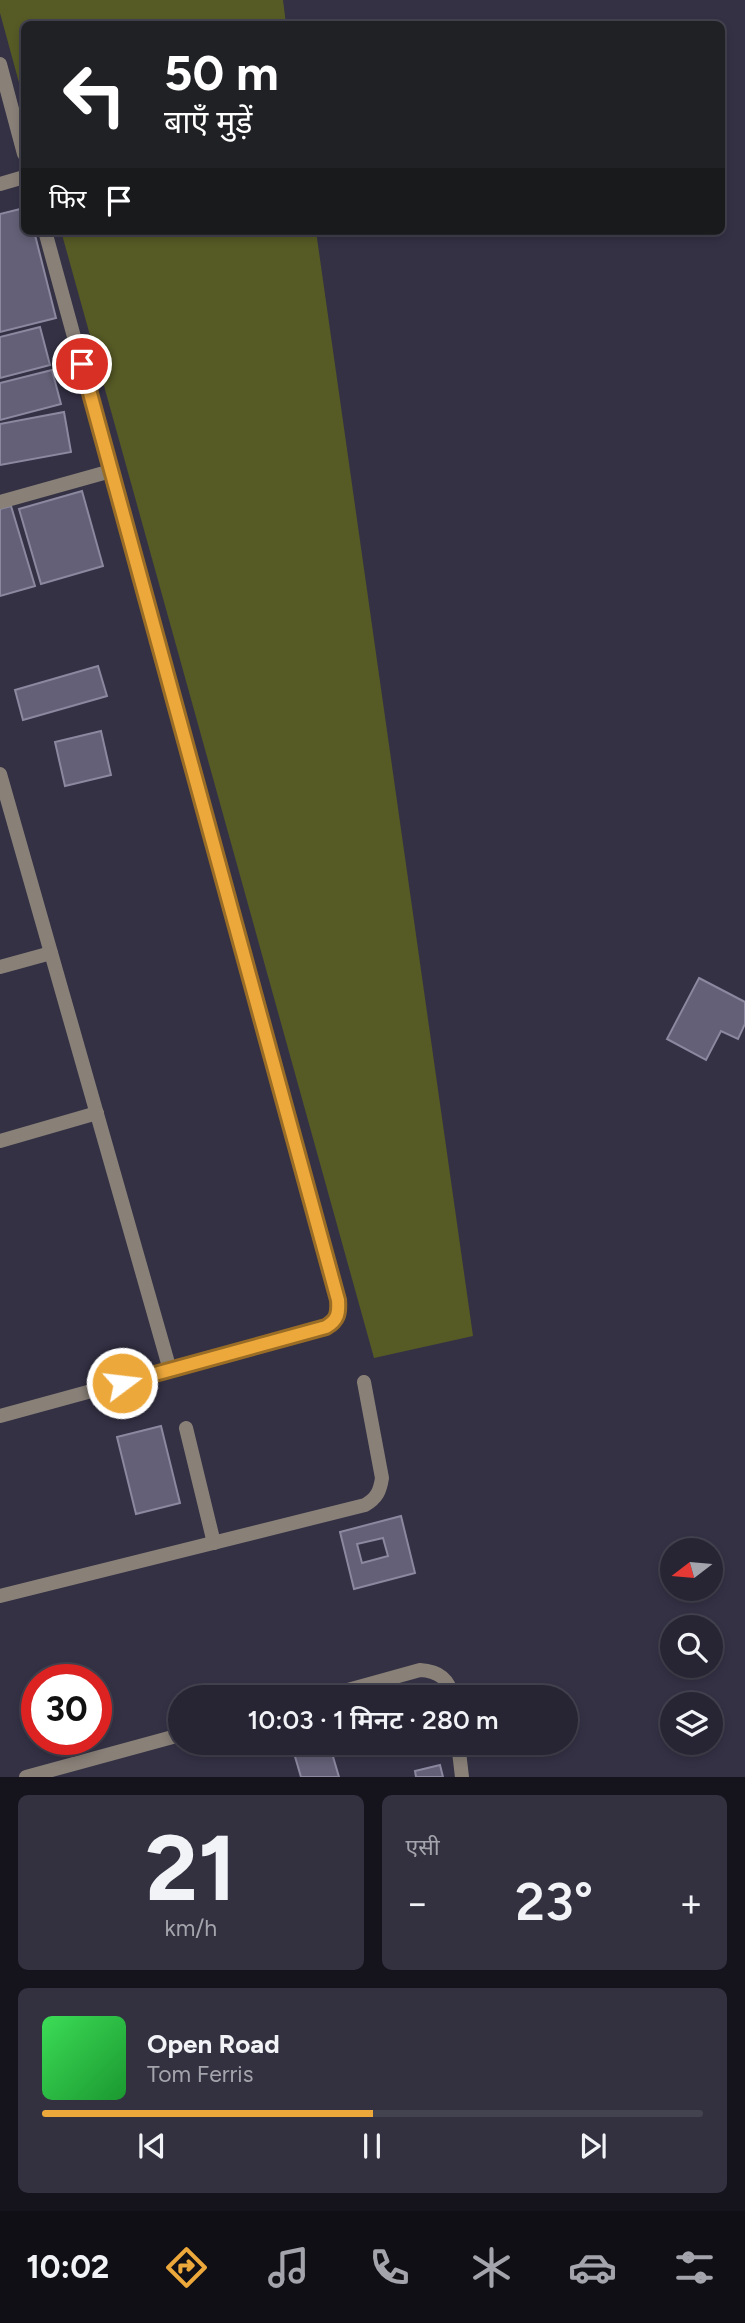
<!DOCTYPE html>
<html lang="hi">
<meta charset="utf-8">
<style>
:root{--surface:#272534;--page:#333140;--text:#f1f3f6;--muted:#a4a5ac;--line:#43424f;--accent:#eda83b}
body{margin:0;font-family:Figtree,"Noto Sans Devanagari",sans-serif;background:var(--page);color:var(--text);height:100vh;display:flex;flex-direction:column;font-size:26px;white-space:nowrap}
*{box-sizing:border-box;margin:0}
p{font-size:23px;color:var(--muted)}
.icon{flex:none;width:38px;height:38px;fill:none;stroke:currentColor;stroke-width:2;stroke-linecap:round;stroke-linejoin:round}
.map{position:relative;height:1777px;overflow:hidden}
.panel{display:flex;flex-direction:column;gap:18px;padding:18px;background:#15141d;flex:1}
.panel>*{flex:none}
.hud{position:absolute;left:21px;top:21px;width:704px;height:214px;border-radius:10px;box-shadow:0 4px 10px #0003,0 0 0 2px var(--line);background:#202124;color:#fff;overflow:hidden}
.needle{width:46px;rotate:254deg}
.fabs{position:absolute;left:660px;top:1538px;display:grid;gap:14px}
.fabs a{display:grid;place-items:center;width:63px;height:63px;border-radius:50%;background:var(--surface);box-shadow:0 4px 10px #0003,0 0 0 2px var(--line);font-size:35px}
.speed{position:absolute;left:21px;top:1664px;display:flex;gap:14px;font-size:35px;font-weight:700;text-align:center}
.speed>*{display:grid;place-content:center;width:91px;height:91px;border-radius:50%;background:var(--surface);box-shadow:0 4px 10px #0003,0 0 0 2px var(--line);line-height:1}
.speed .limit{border:10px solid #d22;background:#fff;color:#111}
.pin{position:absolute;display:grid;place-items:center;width:60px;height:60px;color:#fff;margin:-30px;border:4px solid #fff;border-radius:50%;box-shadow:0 2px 7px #0007}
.me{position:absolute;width:77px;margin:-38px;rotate:75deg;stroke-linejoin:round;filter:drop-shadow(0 0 5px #0008)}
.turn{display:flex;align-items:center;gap:24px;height:147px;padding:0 28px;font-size:32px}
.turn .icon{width:91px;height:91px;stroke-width:2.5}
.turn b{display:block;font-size:49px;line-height:60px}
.then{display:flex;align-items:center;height:66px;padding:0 28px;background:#0003;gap:14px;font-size:26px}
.big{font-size:52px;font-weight:600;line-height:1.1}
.panel .card{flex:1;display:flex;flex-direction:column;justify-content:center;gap:10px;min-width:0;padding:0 24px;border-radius:10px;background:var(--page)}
.panel .dial{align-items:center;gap:0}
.dial b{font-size:91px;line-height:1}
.song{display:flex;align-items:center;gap:21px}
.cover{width:84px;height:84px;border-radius:10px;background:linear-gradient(135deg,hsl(130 70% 55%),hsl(130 70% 35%))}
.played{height:7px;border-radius:4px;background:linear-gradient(90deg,var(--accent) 50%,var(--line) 50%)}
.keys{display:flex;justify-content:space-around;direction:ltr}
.heat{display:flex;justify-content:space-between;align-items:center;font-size:38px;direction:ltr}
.panel .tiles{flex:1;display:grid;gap:18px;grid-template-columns:1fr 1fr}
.card:last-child{grid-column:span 2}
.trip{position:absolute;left:168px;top:1685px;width:410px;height:70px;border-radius:35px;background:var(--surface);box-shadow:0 4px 10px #0003,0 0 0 2px var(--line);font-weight:600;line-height:70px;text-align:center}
.dock{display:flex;height:112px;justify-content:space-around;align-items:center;background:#100f15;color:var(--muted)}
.dock .icon{width:49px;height:49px}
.dock .current{color:var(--accent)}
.dock b{font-size:32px;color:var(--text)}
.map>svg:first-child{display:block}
</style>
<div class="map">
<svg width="745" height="1777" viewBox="0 0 745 1777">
<rect width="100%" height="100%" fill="#343145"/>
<g fill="#565a25">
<polygon points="0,0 283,0 286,24 24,24 24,101 0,13"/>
<polygon points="61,231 316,231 473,1336 374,1358"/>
</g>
<g fill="#636077" stroke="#8b88a0" stroke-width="2" fill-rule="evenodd">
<polygon points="24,208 24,231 34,231 56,318 0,332 0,214"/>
<polygon points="40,327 50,365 0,378 0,337"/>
<polygon points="52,370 61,404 0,420 0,383"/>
<polygon points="64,412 71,452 0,465 0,424"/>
<polygon points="82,491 103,566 41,584 19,509"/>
<polygon points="11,506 35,586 0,596 0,509"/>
<polygon points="98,666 107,696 23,720 15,690"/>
<polygon points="101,731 111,775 65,786 55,742"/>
<polygon points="699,978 745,1002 745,1024 738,1039 721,1031 706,1060 667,1039"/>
<polygon points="161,1426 180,1503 136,1514 117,1437"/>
<path d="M401 1516 415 1573 354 1589 340 1532ZM383 1538 388 1556 362 1563 357 1544Z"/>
<polygon points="291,1743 329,1743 339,1777 301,1777"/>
<polygon points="440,1765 443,1777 416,1777 415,1771"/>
</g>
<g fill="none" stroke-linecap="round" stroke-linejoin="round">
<g stroke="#898178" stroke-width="14">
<polyline points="0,64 24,154"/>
<polyline points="0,184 24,177"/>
<polyline points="0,502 111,471"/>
<polyline points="0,774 170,1370"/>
<polyline points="0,967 51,953"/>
<polyline points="0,1141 97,1113"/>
<path d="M0 1416 326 1327C338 1320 339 1313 338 1300L45 231"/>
<polyline points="186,1428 214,1543"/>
<path d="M0 1596 365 1505C377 1498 380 1491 382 1478L364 1382"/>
<path d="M319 1698 420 1670C439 1671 449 1679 453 1698"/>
<polyline points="458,1743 462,1777"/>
<polyline points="26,1777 180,1735"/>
</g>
</g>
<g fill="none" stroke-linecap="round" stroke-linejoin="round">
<g stroke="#9a6d26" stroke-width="18">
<path id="route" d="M82 364 338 1300C339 1313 338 1320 326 1327L122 1383"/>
</g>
<use href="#route" stroke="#eda83b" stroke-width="12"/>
</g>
</svg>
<div class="fabs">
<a><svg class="needle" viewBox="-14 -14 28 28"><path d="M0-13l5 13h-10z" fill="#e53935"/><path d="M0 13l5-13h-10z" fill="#a4a5ac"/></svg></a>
<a><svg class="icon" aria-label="search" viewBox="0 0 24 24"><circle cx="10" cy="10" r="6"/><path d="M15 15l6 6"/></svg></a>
<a><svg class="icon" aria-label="layers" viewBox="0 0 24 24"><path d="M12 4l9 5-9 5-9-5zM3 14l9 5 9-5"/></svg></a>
</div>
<div class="speed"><div class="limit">30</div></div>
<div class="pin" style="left:82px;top:364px;background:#d93025"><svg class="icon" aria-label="arrive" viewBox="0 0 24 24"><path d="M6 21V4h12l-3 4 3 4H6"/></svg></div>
<svg class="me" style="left:122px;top:1383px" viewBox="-20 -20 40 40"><circle r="17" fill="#eda83b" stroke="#fff" stroke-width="3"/><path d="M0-11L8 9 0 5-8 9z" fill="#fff"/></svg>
<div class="trip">10:03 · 1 मिनट · 280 m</div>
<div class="hud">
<div class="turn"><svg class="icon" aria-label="left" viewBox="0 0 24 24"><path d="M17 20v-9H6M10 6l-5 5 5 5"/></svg><div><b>50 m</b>बाएँ मुड़ें</div></div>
<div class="then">फिर<svg class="icon" aria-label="arrive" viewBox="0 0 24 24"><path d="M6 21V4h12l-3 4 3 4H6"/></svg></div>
</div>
</div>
<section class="panel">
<div class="tiles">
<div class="card dial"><b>21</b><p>km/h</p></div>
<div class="card"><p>एसी</p>
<div class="heat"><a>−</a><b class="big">23°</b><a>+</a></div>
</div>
<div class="card">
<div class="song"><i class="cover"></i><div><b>Open Road</b><p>Tom Ferris</p></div></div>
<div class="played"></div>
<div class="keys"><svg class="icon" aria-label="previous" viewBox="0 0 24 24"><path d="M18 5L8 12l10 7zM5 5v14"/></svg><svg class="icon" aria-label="pause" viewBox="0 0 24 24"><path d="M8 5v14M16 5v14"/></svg><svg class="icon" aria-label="next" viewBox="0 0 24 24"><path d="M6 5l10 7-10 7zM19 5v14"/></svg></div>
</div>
</div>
</section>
<nav class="dock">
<b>10:02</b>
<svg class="icon current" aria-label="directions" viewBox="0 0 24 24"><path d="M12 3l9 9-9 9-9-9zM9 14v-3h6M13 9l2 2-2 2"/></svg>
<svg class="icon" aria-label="music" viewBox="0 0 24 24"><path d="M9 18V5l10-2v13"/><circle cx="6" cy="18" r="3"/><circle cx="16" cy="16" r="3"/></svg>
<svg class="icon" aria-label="phone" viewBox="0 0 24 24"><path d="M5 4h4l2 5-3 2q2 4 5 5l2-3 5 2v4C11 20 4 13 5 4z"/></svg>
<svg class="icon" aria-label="climate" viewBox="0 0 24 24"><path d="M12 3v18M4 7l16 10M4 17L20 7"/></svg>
<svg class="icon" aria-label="car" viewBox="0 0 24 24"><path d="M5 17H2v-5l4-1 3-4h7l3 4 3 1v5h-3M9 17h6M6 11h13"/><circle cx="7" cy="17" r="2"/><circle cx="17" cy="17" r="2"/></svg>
<svg class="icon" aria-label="filters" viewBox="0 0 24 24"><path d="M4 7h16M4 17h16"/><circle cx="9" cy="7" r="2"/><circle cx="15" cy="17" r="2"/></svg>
</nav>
